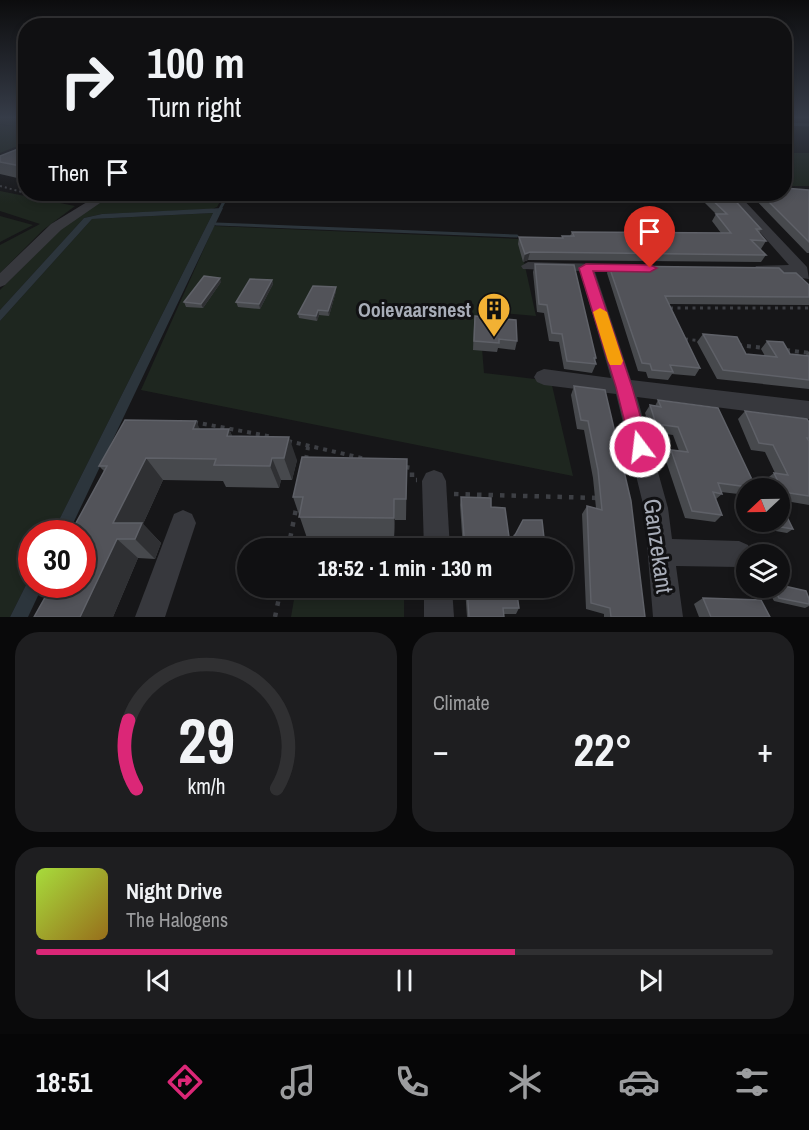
<!DOCTYPE html>
<meta charset="utf-8">
<style>
:root{--surface:#101012;--page:#1e1e20;--text:#f1f3f6;--muted:#9c9d9f;--line:#303032;--accent:#db2777}
body{margin:0;font-family:"Archivo Narrow",sans-serif;background:var(--page);color:var(--text);height:100vh;display:flex;flex-direction:column;font-size:22px;white-space:nowrap}
*{box-sizing:border-box;margin:0}
p{font-size:20px;color:var(--muted)}
.icon{flex:none;width:33px;height:33px;fill:none;stroke:currentColor;stroke-width:2;stroke-linecap:round;stroke-linejoin:round}
.map{position:relative;height:617px;overflow:hidden}
.drawer{display:flex;flex-direction:column;gap:15px;padding:15px;background:#09090a;flex:1}
.drawer>*{flex:none}
.hud{position:absolute;left:18px;top:18px;width:774px;height:183px;border-radius:24px;box-shadow:0 3px 9px #0003,0 0 0 2px var(--line);background:#101012;color:var(--text);overflow:hidden}
.needle{width:39px;rotate:248deg}
.buttons{position:absolute;left:736px;top:478px;display:grid;gap:12px}
.buttons a{display:grid;place-items:center;width:54px;height:54px;border-radius:50%;background:var(--surface);box-shadow:0 3px 9px #0003,0 0 0 2px var(--line);font-size:30px}
.speed{position:absolute;left:18px;top:520px;display:flex;gap:12px;font-size:30px;font-weight:700;text-align:center}
.speed>*{display:grid;place-content:center;width:78px;height:78px;border-radius:50%;background:var(--surface);box-shadow:0 3px 9px #0003,0 0 0 2px var(--line);line-height:1}
.speed .limit{border:9px solid #d22;background:#fff;color:#111}
.pin{position:absolute;display:grid;place-items:center;width:51px;height:51px;color:#fff;margin:-62px -26px;border-radius:50% 50% 50% 0;rotate:-45deg;box-shadow:0 0 6px #0007}
.pin .icon{rotate:45deg}
.me{position:absolute;width:66px;margin:-33px;rotate:345deg;stroke-linejoin:round;filter:drop-shadow(0 0 4px #0008)}
.turn{display:flex;align-items:center;gap:21px;height:126px;padding:0 30px;font-size:27px}
.turn .icon{width:78px;height:78px;stroke-width:2.5}
.turn b{display:block;font-size:42px;line-height:51px}
.then{display:flex;align-items:center;height:57px;padding:0 30px;background:#0003;gap:12px;font-size:22px}
.big{font-size:45px;font-weight:700;line-height:1.1}
.drawer .widget{flex:1;display:flex;flex-direction:column;justify-content:center;gap:9px;min-width:0;padding:0 21px;border-radius:24px;background:var(--page)}
.drawer .dial{align-items:center;gap:0}
.dial svg{height:156px;overflow:visible;fill:none;stroke:var(--line);stroke-width:7;stroke-linecap:round;text-anchor:middle}
.dial text{fill:var(--text);stroke:none}
.song{display:flex;align-items:center;gap:18px}
.cover{width:72px;height:72px;border-radius:9px;background:linear-gradient(135deg,hsl(80 70% 55%),hsl(40 70% 35%))}
.played{height:6px;border-radius:3px;background:linear-gradient(90deg,var(--accent) 65%,var(--line) 65%)}
.keys{display:flex;justify-content:space-around;direction:ltr}
.heat{display:flex;justify-content:space-between;align-items:center;font-size:33px;direction:ltr}
.drawer .tiles{flex:1;display:grid;gap:15px;grid-template-columns:1fr 1fr}
.widget:last-child{grid-column:span 2}
.trip{position:absolute;left:237px;top:538px;width:336px;height:60px;border-radius:30px;background:var(--surface);box-shadow:0 3px 9px #0003,0 0 0 2px var(--line);font-weight:700;line-height:60px;text-align:center}
.tab-bar{display:flex;height:96px;justify-content:space-around;align-items:center;background:#060607;color:var(--muted)}
.tab-bar .icon{width:42px;height:42px}
.tab-bar .active{color:var(--accent)}
.tab-bar b{font-size:27px;color:var(--text)}
.map>svg:first-child{display:block}
</style>
<div class="map">
<svg width="809" height="617" viewBox="0 0 809 617">
<rect width="100%" height="100%" fill="#161618"/>
<g fill="#1e261f">
<polygon points="0,117 25,117 25,143 0,153 0,125 21,127 0,124"/>
<polygon points="784,153 809,153 809,186 785,186"/>
<polygon points="0,191 75,206 43,230 0,273 0,245 40,224 0,211"/>
<polygon points="112,194 224,194 217,207 212,209 102,214 84,218 0,310 0,290 68,222"/>
<polygon points="213,213 52,534 32,534 31,575 10,617 0,617 0,321 92,219"/>
<polygon points="0,216 33,225 0,242"/>
<polygon points="214,226 519,239 536,316 479,311 484,373 551,381 573,476 141,390"/>
<polygon points="303,541 397,541 397,549 302,549"/>
<polygon points="296,588 404,588 404,617 291,617"/>
</g>
<g fill="#2c353c">
<polygon points="223,208 68,534 52,534 213,213 92,219 0,321 0,310 84,218 102,214"/>
<polygon points="31,575 32,585 43,585 28,617 10,617"/>
</g>
<g fill="none" stroke-linecap="round" stroke-linejoin="round">
<g stroke="#2c353c" stroke-width="3">
<polyline points="784,124 809,125"/>
<polyline points="218,213 228,194"/>
<polyline points="216,224 517,236"/>
</g>
<g stroke="#3d3f44" stroke-width="2" stroke-dasharray="2 3" stroke-linecap="butt">
<polyline points="0,186 26,193"/>
<polyline points="27,194 71,202"/>
</g>
<g stroke="#3d3f44" stroke-width="3" stroke-dasharray="3 4.5" stroke-linecap="butt">
<polyline points="670,308 809,308"/>
<polyline points="685,339 702,341"/>
</g>
<g stroke="#3d3f44" stroke-width="4" stroke-dasharray="4 5" stroke-linecap="butt">
<polyline points="738,345 765,348"/>
<polyline points="786,350 809,353"/>
<polyline points="194,422 273,437"/>
<polyline points="288,441 366,459"/>
<polyline points="306,459 308,447"/>
</g>
<g stroke="#3d3f44" stroke-width="4.5" stroke-dasharray="4.5 7" stroke-linecap="butt">
<polyline points="405,467 412,468 412,480 417,480"/>
<polyline points="454,494 598,498"/>
<polyline points="288,549 297,504"/>
<polyline points="275,617 281,588"/>
</g>
<g fill="#37383d" fill-rule="evenodd">
<polygon points="100,194 113,194 61,230 5,285 0,287 0,273 51,224"/>
<polygon points="726,194 738,194 807,267 809,279 801,278 797,274 756,272 754,269 756,266 789,265"/>
<polygon points="528,262 635,265 637,268 635,271 630,272 595,272 631,380 809,401 809,419 637,397 668,508 672,539 739,541 748,545 752,554 747,555 747,564 739,567 676,566 683,617 653,617 644,508 616,394 544,385 537,382 534,377 537,372 544,369 611,378 580,271 523,269 521,266"/>
<polygon points="434,470 442,473 446,481 450,549 424,549 422,481 426,473"/>
<polygon points="183,510 192,514 196,523 165,617 135,617 174,514"/>
<polygon points="424,588 452,588 454,617 424,617"/>
</g>
</g>
<g fill="#47494d">
<polygon points="26,147 26,180 0,174 0,156"/>
<polygon points="809,190 809,253 807,253 750,194 784,194"/>
<polygon points="696,194 729,194 761,229 759,233 766,241 761,249 760,249 766,255 761,262 528,260 523,262 518,244 519,237 562,238 562,236 570,236 572,232 721,233 712,221 716,214"/>
<polygon points="535,264 596,358 595,361 596,364 592,373 564,369 559,342 549,341 544,313 537,312 533,272"/>
<polygon points="609,266 784,273 809,285 809,305 669,304 700,368 695,376 672,374 668,380 648,378 646,372 638,371 607,273"/>
<polygon points="272,280 273,284 260,309 238,307 236,302"/>
<polygon points="221,282 203,308 186,307 184,302"/>
<polygon points="336,287 336,291 329,316 319,315 317,321 299,318 298,314"/>
<polygon points="475,316 517,341 515,350 498,348 497,352 473,350 474,325"/>
<polygon points="703,334 746,354 765,356 761,349 767,341 790,354 807,356 806,354 809,351 809,389 717,379 697,342"/>
<polygon points="574,386 605,390 645,617 604,617 604,614 586,609 582,514 587,506 596,508 593,478 584,430 577,429 571,395"/>
<polygon points="658,400 756,488 747,489 747,495 721,492 722,494 716,499 722,515 715,522 685,518 665,458 671,450 679,451 673,435 651,432 645,413 650,405 655,406"/>
<polygon points="745,411 809,422 809,505 780,500 780,489 769,489 765,480 774,473 775,473 765,452 751,450 738,419"/>
<polygon points="200,429 229,429 232,436 297,460 292,480 281,480 279,488 226,487 223,481 163,480 143,524 161,543 155,559 138,558 113,617 34,617 82,585 104,471 99,466"/>
<polygon points="407,459 406,520 395,520 394,538 307,538 293,497"/>
<polygon points="461,497 491,507 510,544 523,520 544,538 542,542 514,541 516,549 463,549 460,505"/>
<polygon points="761,522 780,522 793,529 787,533 764,529"/>
<polygon points="465,588 508,588 519,608 516,614 504,614 504,617 467,617"/>
<polygon points="767,588 780,588 809,599 809,606 805,608 774,601"/>
<polygon points="703,598 770,617 699,617 694,604"/>
</g>
<g fill="#2f3033">
<polygon points="530,252 528,260 523,262 525,254"/>
<polygon points="220,278 221,282 203,308 201,304"/>
<polygon points="272,280 273,284 260,309 259,304"/>
<polygon points="336,287 336,291 329,316 328,311"/>
<polygon points="318,310 319,315 317,321 316,316"/>
<polygon points="196,421 208,445 193,429"/>
<polygon points="229,429 240,452 227,436"/>
<polygon points="289,437 297,460 292,480 284,458"/>
<polygon points="146,458 163,480 143,524 161,543 155,559 135,539 113,523"/>
<polygon points="272,458 281,480 279,488 270,466"/>
<polygon points="394,499 395,520 394,538"/>
<polygon points="117,539 138,558 113,617 80,617"/>
</g>
<g fill="#525359" stroke="#5f6168" stroke-width="1.5">
<polygon points="23,147 26,147 26,167 0,162 0,156"/>
<polygon points="784,188 809,190 809,242 761,194 784,194"/>
<polygon points="706,194 729,194 761,229 756,229 766,241 751,240 766,255 530,252 525,254 519,237 563,238 562,236 574,236 572,232 731,233 716,214 727,214"/>
<polygon points="535,264 574,265 596,358 594,358 596,364 567,361 562,334 552,333 547,305 539,304"/>
<polygon points="609,266 779,268 784,273 796,273 809,285 809,297 665,296 700,368 670,365 673,372 652,370 650,364 642,363"/>
<polygon points="204,276 220,278 201,304 184,302"/>
<polygon points="250,279 272,280 259,304 236,302"/>
<polygon points="313,286 336,287 328,311 318,310 316,316 298,314"/>
<polygon points="475,316 516,320 517,341 499,339 499,343 474,341"/>
<polygon points="703,334 737,337 746,354 777,357 767,341 783,342 790,354 809,356 809,380 723,370"/>
<polygon points="574,386 605,390 631,501 645,617 611,617 610,608 591,603 587,506 602,510 598,470 588,421 581,420"/>
<polygon points="658,400 718,408 756,488 718,483 722,494 713,492 722,515 692,511 671,450 688,452 678,427 656,424 650,405 661,407"/>
<polygon points="745,411 807,419 809,422 809,438 807,438 809,441 809,496 783,492 774,473 788,475 773,445 759,443"/>
<polygon points="125,420 196,421 193,429 229,429 227,436 289,437 284,458 272,458 270,466 214,465 216,459 146,458 113,523 142,523 135,539 117,539 80,617 34,617 52,585 82,585 82,534 70,534 107,466 99,466"/>
<polygon points="302,457 407,459 406,499 394,499 394,518 299,517 303,497 293,497"/>
<polygon points="461,497 491,498 491,507 505,508 510,544 514,536 516,549 465,549"/>
<polygon points="780,507 782,507 793,529 769,525 767,522 780,522"/>
<polygon points="523,520 542,520 544,538 514,537"/>
<polygon points="780,585 806,591 809,599 809,604 779,598 774,588 780,588"/>
<polygon points="467,588 516,588 519,608 503,608 504,617 469,617"/>
<polygon points="703,598 761,600 770,617 711,617"/>
</g>
<linearGradient id="sky" x2="0" y2="1"><stop stop-color="#0c0c0d"/><stop offset="0.58" stop-color="#363c48"/><stop offset="1" stop-color="#363c48" stop-opacity="0"/></linearGradient>
<rect width="809" height="203" fill="url(#sky)"/>
<polygon fill="#db2777" stroke="#8e194d" stroke-width="1.5" points="586,264 650,265 657,268 650,272 593,271 632,387 649,447 646,453 640,456 633,453 631,447 616,387 579,268"/>
<polygon fill="#f59e0b" points="600,308 607,312 623,361 621,365 610,365 608,361 593,312"/>
<defs>
<g id="building-pin" transform="scale(1.725)"><path d="M0 17L-7.5 6A9.5 9.5 0 1 1 7.5 6Z" fill="#f2b134" stroke="#111113"/><path d="M-4-6H4V6H1V3H-1V6H-4ZM-2.5-4.3h1.7v1.8h-1.7ZM.8-4.3h1.7v1.8H.8ZM-2.5-1h1.7V.8h-1.7ZM.8-1h1.7V.8H.8Z" fill="#111"/></g>
</defs>
<g fill-rule="evenodd">
<use href="#building-pin" x="494" y="309"/>
</g>
<g text-anchor="middle" dominant-baseline="central" stroke-width="6" stroke-linejoin="round" paint-order="stroke">
<g font-size="20" font-weight="bold" fill="#a8adb8" stroke="#111113" text-anchor="end">
<text x="471" y="309">Ooievaarsnest</text>
</g>
<g font-size="24" fill="#a8adb8" stroke="#111113">
<text transform="translate(659 546) rotate(82)">Ganzekant</text>
</g>
</g>
</svg>
<div class="buttons">
<a><svg class="needle" viewBox="-14 -14 28 28"><path d="M0-13l5 13h-10z" fill="#e53935"/><path d="M0 13l5-13h-10z" fill="#9c9d9f"/></svg></a>
<a><svg class="icon" aria-label="layers" viewBox="0 0 24 24"><path d="M12 4l9 5-9 5-9-5zM3 14l9 5 9-5"/></svg></a>
</div>
<div class="speed"><div class="limit">30</div></div>
<div class="pin" style="left:650px;top:268px;background:#d93025"><svg class="icon" aria-label="arrive" viewBox="0 0 24 24"><path d="M6 21V4h12l-3 4 3 4H6"/></svg></div>
<svg class="me" style="left:640px;top:447px" viewBox="-20 -20 40 40"><circle r="17" fill="#db2777" stroke="#fff" stroke-width="3"/><path d="M0-11L8 9 0 5-8 9z" fill="#fff"/></svg>
<div class="trip">18:52 · 1 min · 130 m</div>
<div class="hud">
<div class="turn"><svg class="icon" aria-label="right" viewBox="0 0 24 24"><path d="M7 20v-9h11M14 6l5 5-5 5"/></svg><div><b>100 m</b>Turn right</div></div>
<div class="then">Then<svg class="icon" aria-label="arrive" viewBox="0 0 24 24"><path d="M6 21V4h12l-3 4 3 4H6"/></svg></div>
</div>
</div>
<section class="drawer">
<div class="tiles">
<div class="widget dial"><svg viewBox="0 0 100 80">
<path d="M14 69A42 42 0 1 1 86 69"/>
<path d="M14 69A42 42 0 0 1 10 34" stroke="#db2777"/>
<text x="50" y="56" font-size="32" font-weight="700">29</text>
<text x="50" y="72" font-size="11">km/h</text>
</svg></div>
<div class="widget"><p>Climate</p>
<div class="heat"><a>−</a><b class="big">22°</b><a>+</a></div>
</div>
<div class="widget">
<div class="song"><i class="cover"></i><div><b>Night Drive</b><p>The Halogens</p></div></div>
<div class="played"></div>
<div class="keys"><svg class="icon" aria-label="previous" viewBox="0 0 24 24"><path d="M18 5L8 12l10 7zM5 5v14"/></svg><svg class="icon" aria-label="pause" viewBox="0 0 24 24"><path d="M8 5v14M16 5v14"/></svg><svg class="icon" aria-label="next" viewBox="0 0 24 24"><path d="M6 5l10 7-10 7zM19 5v14"/></svg></div>
</div>
</div>
</section>
<nav class="tab-bar">
<b>18:51</b>
<svg class="icon active" aria-label="directions" viewBox="0 0 24 24"><path d="M12 3l9 9-9 9-9-9zM9 14v-3h6M13 9l2 2-2 2"/></svg>
<svg class="icon" aria-label="music" viewBox="0 0 24 24"><path d="M9 18V5l10-2v13"/><circle cx="6" cy="18" r="3"/><circle cx="16" cy="16" r="3"/></svg>
<svg class="icon" aria-label="phone" viewBox="0 0 24 24"><path d="M5 4h4l2 5-3 2q2 4 5 5l2-3 5 2v4C11 20 4 13 5 4z"/></svg>
<svg class="icon" aria-label="climate" viewBox="0 0 24 24"><path d="M12 3v18M4 7l16 10M4 17L20 7"/></svg>
<svg class="icon" aria-label="car" viewBox="0 0 24 24"><path d="M5 17H2v-5l4-1 3-4h7l3 4 3 1v5h-3M9 17h6M6 11h13"/><circle cx="7" cy="17" r="2"/><circle cx="17" cy="17" r="2"/></svg>
<svg class="icon" aria-label="filters" viewBox="0 0 24 24"><path d="M4 7h16M4 17h16"/><circle cx="9" cy="7" r="2"/><circle cx="15" cy="17" r="2"/></svg>
</nav>
